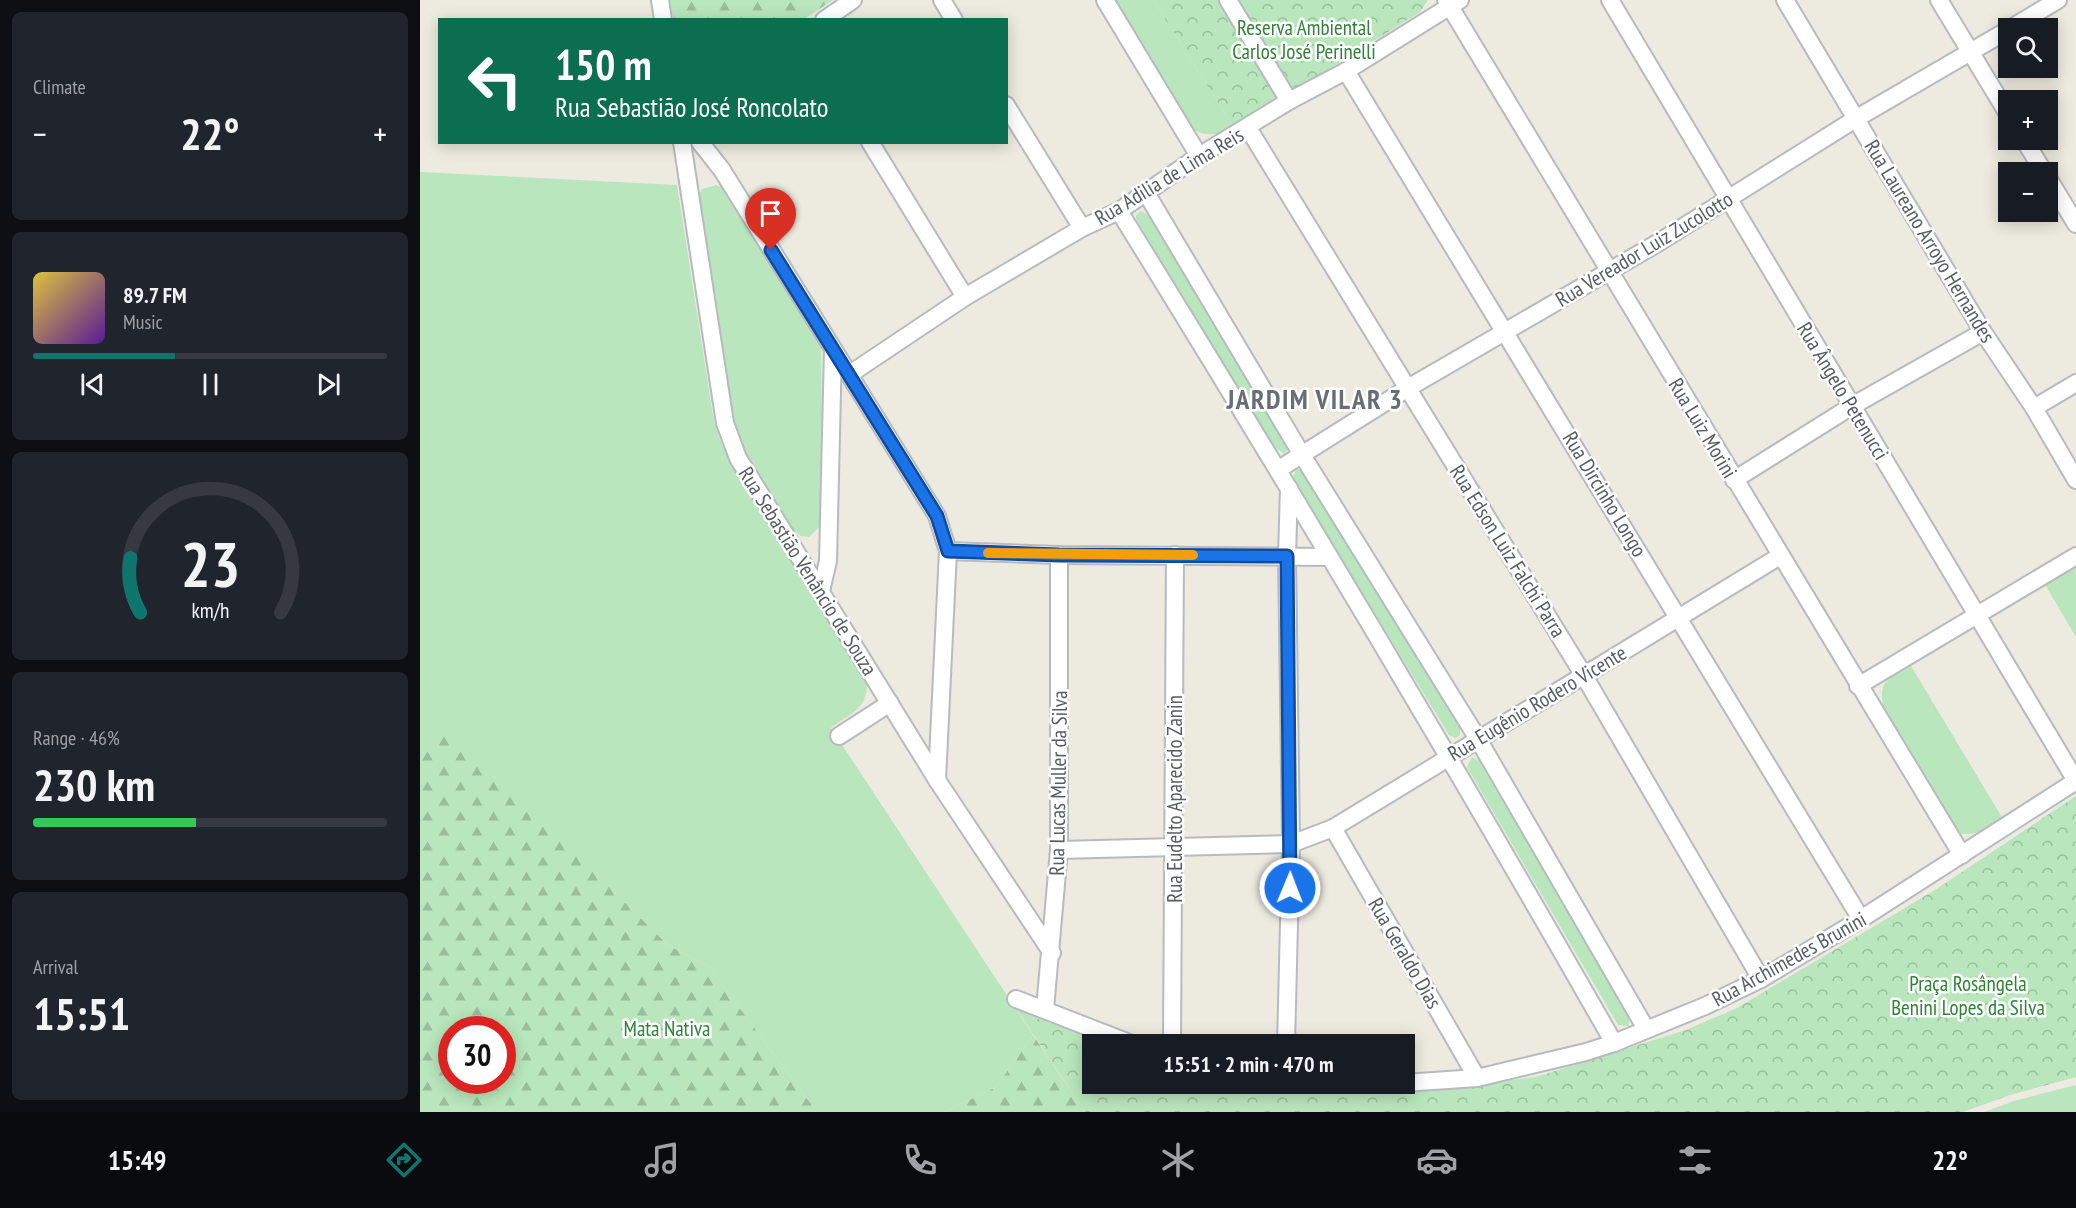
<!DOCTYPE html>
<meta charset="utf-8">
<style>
:root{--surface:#171b24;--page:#20242c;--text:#f1f3f6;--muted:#9ea1a6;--line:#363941;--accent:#0f766e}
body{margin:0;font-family:"PT Sans Narrow",sans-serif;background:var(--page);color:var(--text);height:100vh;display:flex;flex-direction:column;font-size:22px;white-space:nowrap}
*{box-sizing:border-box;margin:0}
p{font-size:20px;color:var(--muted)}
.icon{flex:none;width:33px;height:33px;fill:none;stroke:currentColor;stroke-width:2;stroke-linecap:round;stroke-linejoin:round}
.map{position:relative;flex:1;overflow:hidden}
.sheet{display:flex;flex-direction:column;gap:12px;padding:12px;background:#0d0f14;width:420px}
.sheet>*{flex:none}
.hud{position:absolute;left:18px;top:18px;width:570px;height:126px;border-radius:0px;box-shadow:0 3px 15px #0003;background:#0b6e4f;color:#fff;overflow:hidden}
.fabs{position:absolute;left:1578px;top:18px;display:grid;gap:12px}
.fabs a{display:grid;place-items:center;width:60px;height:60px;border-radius:0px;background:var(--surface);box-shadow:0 3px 15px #0003;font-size:30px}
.speed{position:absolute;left:18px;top:1016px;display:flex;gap:12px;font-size:30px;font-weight:700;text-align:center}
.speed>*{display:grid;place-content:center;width:78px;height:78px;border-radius:50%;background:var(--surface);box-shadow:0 3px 15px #0003;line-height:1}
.speed .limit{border:9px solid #d22;background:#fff;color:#111}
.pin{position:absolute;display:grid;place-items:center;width:51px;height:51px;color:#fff;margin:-62px -26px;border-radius:50% 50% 50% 0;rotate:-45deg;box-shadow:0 0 6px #0007}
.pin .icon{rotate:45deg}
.me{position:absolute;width:66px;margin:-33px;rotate:1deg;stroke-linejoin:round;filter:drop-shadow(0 0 4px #0008)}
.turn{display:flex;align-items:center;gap:21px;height:126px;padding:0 18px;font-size:27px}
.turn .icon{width:78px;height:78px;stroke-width:2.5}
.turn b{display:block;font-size:42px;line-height:51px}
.big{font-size:45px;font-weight:700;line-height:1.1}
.sheet .card{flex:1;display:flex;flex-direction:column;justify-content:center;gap:9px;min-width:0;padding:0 21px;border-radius:9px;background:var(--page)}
.sheet .dial{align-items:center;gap:0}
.dial svg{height:156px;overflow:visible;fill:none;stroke:var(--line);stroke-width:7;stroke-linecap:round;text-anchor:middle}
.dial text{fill:var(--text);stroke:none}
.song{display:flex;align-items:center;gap:18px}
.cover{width:72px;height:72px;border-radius:9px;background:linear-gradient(135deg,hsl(50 70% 55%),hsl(270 70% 35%))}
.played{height:6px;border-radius:3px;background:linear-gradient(90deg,var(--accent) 40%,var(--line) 40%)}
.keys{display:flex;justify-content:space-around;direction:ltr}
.heat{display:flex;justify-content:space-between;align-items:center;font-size:33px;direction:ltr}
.charge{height:9px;border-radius:4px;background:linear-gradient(90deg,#34c759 46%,var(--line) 0)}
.trip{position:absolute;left:662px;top:1034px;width:333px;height:60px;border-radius:0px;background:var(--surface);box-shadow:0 3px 15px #0003;font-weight:700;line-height:60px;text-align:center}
.tab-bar{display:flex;height:96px;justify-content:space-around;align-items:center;background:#090b0e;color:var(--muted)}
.tab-bar .icon{width:42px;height:42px}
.tab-bar .current{color:var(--accent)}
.tab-bar b{font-size:27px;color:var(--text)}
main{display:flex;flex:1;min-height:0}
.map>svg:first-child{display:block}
</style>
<main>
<section class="sheet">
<div class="card"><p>Climate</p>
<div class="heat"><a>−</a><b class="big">22°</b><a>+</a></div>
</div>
<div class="card">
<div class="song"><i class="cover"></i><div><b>89.7 FM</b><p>Music</p></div></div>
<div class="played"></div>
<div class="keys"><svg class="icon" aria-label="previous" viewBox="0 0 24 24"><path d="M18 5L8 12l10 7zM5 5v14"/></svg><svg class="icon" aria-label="pause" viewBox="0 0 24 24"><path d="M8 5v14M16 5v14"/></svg><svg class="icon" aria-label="next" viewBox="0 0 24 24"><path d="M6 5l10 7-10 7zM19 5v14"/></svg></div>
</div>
<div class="card dial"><svg viewBox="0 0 100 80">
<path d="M14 69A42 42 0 1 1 86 69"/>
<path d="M14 69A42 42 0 0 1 9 41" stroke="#0f766e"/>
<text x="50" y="56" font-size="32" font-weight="700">23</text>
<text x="50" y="72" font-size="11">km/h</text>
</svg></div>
<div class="card"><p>Range · 46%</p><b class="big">230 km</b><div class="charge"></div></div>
<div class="card"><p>Arrival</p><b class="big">15:51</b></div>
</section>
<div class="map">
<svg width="1656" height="1112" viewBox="0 0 1656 1112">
<defs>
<pattern id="forest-firs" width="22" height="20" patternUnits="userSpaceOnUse" patternTransform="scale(1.5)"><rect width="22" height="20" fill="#b9e6bc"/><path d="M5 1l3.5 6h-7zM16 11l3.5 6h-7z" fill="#99be9c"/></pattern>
<pattern id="park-crowns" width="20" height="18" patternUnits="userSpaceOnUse" patternTransform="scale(1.5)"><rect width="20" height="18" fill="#b9e6bc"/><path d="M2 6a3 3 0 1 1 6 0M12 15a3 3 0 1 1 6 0" fill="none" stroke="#99be9c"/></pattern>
</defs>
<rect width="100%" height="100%" fill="#edeadf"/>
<g fill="#b9e6bc">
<path d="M696 0H733L813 126C798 135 789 138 773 129Z"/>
<path d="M0 172 257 185 294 422 302 445 447 681C448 710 431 712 411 728L613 1035 576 1087 524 1112H397L289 967 248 945 28 729 0 747Z"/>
<polygon points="297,185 306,190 401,347 403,509 401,525 389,537 381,536 372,529 330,461 314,424 278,196 282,189"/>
<polygon points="721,211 728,215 867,440 868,449 864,454 853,446 716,219 716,215"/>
<polygon points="876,469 885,472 1040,728 1040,735 1036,738 1029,735 873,479"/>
<polygon points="1656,561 1656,637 1623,581"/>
<path d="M1491 666 1583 819C1568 828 1559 835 1541 834L1464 712C1458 680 1465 682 1491 666Z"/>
<polygon points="1052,757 1059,761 1209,1016 1209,1026 1198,1025 1047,767"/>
<polygon points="1656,1085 1656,1112 1564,1112 1594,1101"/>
</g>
<g fill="url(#forest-firs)" fill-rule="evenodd">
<polygon points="250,0 413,0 384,19 253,19"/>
<path d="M28 728 248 945 289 967 397 1112H0V747ZM32 1029H82V1080H32Z"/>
<polygon points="613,1035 665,1112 524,1112 576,1087"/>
</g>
<g fill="url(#park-crowns)">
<polygon points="733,0 802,0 854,85 855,97 850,103 813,126"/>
<polygon points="816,0 1008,0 1000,12 885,84 873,88 864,80"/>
<polygon points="1656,796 1656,1077 1590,1095 1543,1112 665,1112 595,1007 619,1019 691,1044 672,1044 672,1083 842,1083 879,1090 957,1093 1015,1090 1116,1077 1266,1030 1317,1008 1515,890"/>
</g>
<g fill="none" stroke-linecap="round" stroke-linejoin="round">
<g stroke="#b7bac0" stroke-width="20">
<g id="minor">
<polyline points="240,0 243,20"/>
<polyline points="522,0 534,20"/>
<polyline points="685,0 779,156"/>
<polyline points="808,0 869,101"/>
<polyline points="1026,0 1542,855"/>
<polyline points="1190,0 1656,781"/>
<polyline points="1365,0 1563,332 1614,408 1656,480"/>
<polyline points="1519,0 1588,114"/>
<polyline points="404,20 433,0"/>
<polyline points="1591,28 1638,0"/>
<polyline points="926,71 1441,919"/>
<polyline points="586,105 662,228"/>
<polyline points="828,128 1163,674 1341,979"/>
<polyline points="1604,140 1624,172"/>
<polyline points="262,142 305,423 318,458 517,780 632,953"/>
<polyline points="280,142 302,170 517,516 528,551 517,780"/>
<polyline points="450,142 545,297"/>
<polyline points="1628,178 1656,224"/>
<polyline points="725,191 882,455 1058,739 1226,1029"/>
<path d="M699 211C869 485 1034 763 1194 1043"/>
<polyline points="430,374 545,297 662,228 699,211 779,156 869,101 926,71 1040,0"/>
<polyline points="1614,408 1656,383"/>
<polyline points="859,469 988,388 1236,244 1437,118 1588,30"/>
<polyline points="1314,480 1432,406 1563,332"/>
<polyline points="528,551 639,555 908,557"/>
<polyline points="401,591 408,561 413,349"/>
<polyline points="1438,686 1656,556"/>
<polyline points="419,736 470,703"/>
<polyline points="913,828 1057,1078"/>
<polyline points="639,850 871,844 913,828 1360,556"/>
<polyline points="596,999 712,1044"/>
<polyline points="625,1009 639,850 639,555"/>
<polyline points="752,1044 755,555"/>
<polyline points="866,1044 871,844 867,556 869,488"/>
<polyline points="943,1083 984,1083"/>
<polyline points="984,1083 1057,1078 1166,1052 1194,1043 1285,1006 1341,979 1441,919 1656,781"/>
</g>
</g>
<use href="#minor" stroke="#fff" stroke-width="16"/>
</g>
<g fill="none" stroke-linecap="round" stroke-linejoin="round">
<g stroke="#114b97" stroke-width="15">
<polyline id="route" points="351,250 517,516 528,551 639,555 867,556 870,888"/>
</g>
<use href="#route" stroke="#1a73e8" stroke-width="10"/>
<polyline stroke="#f59e0b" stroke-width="10" points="568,553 773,555"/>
</g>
<g text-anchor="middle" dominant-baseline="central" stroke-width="5" stroke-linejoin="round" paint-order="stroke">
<g font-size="21" fill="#2e8337" stroke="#fff">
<text x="884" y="27">Reserva Ambiental<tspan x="884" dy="24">Carlos José Perinelli</tspan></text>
<text x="1548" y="983">Praça Rosângela<tspan x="1548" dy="24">Benini Lopes da Silva</tspan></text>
<text x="247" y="1028">Mata Nativa</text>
</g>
<g font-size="21" fill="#585c62" stroke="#fff">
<text transform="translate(749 176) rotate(-31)">Rua Adilia de Lima Reis</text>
<text transform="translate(1510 241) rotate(59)">Rua Laureano Arroyo Hernandes</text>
<text transform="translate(1224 249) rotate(-31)">Rua Vereador Luiz Zucolotto</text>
<text transform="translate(1423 391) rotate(59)">Rua Ângelo Petenucci</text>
<text transform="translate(1283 428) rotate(59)">Rua Luiz Morini</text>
<text transform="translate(1185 494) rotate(59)">Rua Dircinho Longo</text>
<text transform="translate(1088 551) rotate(58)">Rua Edson Luiz Falchi Parra</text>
<text transform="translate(388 571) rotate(58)">Rua Sebastião Venâncio de Souza</text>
<text transform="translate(1117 703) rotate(-31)">Rua Eugênio Rodero Vicente</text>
<text transform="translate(638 783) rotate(-89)">Rua Lucas Muller da Silva</text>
<text transform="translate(754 799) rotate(-90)">Rua Eudelto Aparecido Zanin</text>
<text transform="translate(985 953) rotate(60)">Rua Geraldo Dias</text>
<text transform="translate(1369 959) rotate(-29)">Rua Archimedes Brunini</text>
</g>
<g font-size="27" font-weight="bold" letter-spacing="1.5" fill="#696e74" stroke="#fff">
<text x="895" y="399">JARDIM VILAR 3</text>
</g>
</g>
</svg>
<div class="fabs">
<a><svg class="icon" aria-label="search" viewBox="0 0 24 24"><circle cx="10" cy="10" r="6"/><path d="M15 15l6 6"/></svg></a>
<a>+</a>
<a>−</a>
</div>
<div class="speed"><div class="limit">30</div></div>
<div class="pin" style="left:351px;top:250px;background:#d93025"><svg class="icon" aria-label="arrive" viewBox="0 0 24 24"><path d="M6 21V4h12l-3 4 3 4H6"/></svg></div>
<svg class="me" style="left:870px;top:888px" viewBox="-20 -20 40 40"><circle r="17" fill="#1a73e8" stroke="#fff" stroke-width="3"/><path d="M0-11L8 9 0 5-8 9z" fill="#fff"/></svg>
<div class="trip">15:51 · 2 min · 470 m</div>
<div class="hud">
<div class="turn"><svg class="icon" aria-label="left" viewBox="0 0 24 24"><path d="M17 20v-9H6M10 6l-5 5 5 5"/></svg><div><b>150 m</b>Rua Sebastião José Roncolato</div></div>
</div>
</div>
</main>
<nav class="tab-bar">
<b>15:49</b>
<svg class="icon current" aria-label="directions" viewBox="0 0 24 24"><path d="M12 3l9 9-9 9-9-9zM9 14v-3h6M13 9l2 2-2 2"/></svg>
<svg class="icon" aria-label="music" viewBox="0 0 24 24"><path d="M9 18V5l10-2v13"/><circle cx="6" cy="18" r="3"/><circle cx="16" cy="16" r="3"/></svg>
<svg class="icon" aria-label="phone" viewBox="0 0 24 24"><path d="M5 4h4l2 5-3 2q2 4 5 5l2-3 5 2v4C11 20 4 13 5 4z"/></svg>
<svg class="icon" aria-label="climate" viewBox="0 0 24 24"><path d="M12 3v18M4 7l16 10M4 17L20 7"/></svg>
<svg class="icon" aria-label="car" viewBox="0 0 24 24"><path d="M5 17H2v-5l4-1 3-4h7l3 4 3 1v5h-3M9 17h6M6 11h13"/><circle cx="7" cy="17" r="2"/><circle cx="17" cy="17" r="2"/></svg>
<svg class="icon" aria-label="filters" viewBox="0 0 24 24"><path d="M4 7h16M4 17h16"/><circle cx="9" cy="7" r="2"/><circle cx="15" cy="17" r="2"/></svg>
<b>22°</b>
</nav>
